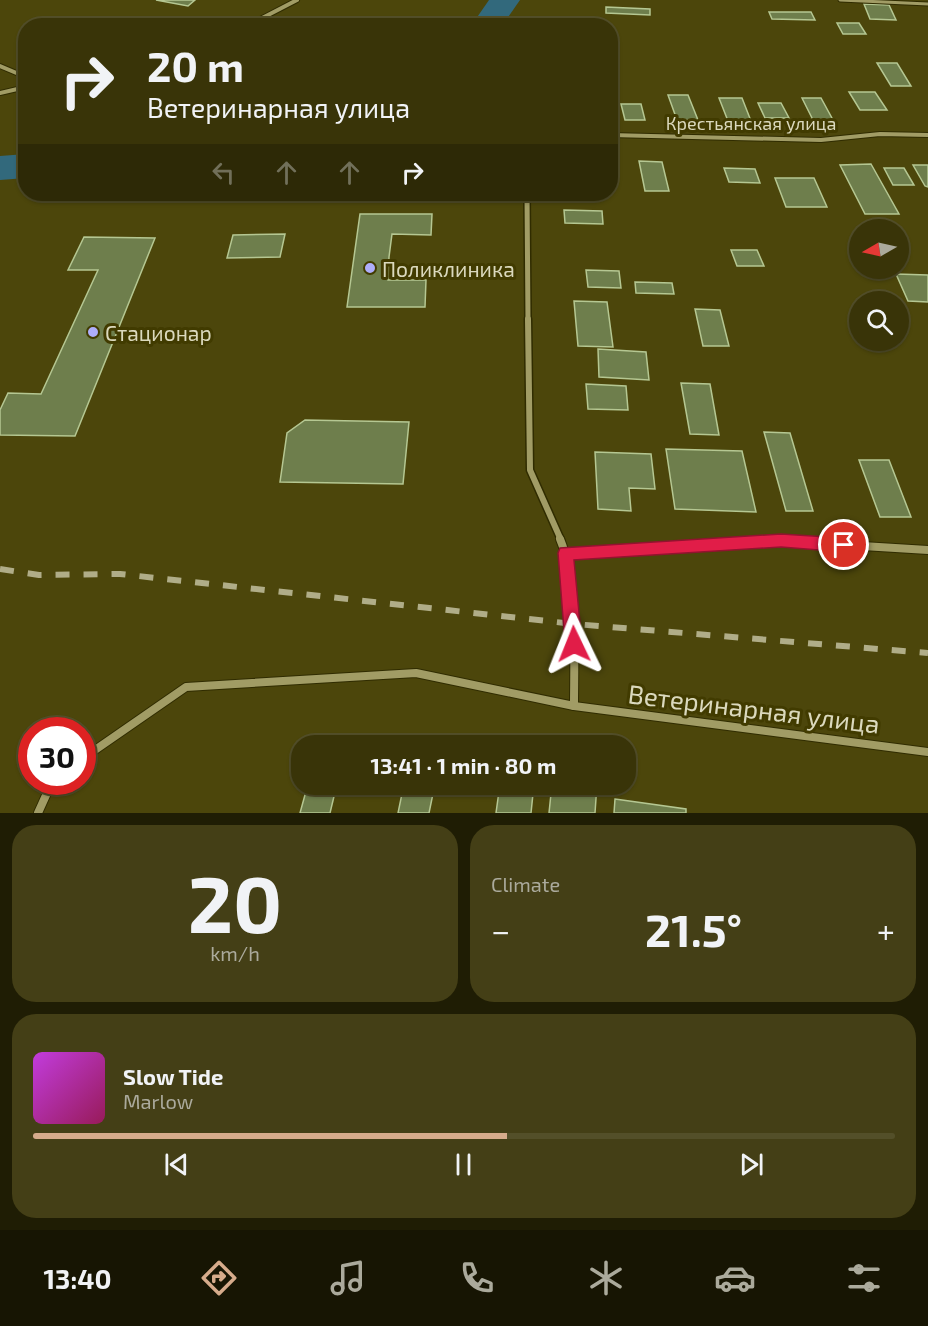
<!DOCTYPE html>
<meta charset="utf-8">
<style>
:root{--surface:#393408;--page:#443f16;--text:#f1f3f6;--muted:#abaa9c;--line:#534f29;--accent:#d6ab8b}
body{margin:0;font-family:"Exo 2",sans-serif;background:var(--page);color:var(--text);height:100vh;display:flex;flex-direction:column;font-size:22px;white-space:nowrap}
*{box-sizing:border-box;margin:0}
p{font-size:20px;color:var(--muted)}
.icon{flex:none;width:33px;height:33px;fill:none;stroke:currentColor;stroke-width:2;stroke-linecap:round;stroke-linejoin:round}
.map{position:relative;height:813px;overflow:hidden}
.side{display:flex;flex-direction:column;gap:12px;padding:12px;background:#1f1d04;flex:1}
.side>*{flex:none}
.banner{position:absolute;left:18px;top:18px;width:600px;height:183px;border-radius:24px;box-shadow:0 2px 4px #0004,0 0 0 2px var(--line);background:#393408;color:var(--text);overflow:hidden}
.needle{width:39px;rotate:261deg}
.controls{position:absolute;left:849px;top:219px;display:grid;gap:12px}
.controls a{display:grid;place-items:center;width:60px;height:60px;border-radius:50%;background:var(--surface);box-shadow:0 2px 4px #0004,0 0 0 2px var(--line);font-size:30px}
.speed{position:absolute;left:18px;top:717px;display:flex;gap:12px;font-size:30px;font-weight:700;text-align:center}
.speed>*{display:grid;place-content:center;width:78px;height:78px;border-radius:50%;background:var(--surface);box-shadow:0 2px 4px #0004,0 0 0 2px var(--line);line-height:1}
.speed .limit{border:9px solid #d22;background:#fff;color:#111}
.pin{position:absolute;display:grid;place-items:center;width:51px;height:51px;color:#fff;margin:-26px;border:3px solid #fff;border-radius:50%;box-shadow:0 2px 6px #0007}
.me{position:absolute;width:66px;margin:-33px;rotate:358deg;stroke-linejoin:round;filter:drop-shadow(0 0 4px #0008)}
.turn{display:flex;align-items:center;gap:21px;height:126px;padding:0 30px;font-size:27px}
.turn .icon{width:78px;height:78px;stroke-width:2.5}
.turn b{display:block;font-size:42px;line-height:51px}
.lanes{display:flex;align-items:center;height:57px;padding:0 30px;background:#0003;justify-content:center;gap:30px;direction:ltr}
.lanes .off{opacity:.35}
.big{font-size:45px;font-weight:700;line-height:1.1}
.side .widget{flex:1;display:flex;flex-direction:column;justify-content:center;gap:9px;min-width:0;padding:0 21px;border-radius:24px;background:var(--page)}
.side .dial{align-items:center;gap:0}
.dial b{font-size:78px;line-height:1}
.song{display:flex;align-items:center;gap:18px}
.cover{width:72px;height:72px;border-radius:9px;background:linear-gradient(135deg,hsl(290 70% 55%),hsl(330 70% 35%))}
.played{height:6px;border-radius:3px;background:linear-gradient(90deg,var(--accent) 55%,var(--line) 55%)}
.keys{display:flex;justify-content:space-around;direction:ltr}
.heat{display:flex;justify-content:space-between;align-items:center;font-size:33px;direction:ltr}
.side .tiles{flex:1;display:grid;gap:12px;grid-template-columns:1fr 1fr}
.widget:last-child{grid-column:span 2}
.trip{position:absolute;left:291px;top:735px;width:345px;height:60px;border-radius:24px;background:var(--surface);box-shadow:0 2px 4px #0004,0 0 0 2px var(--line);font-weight:700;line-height:60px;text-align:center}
.tabs{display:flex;height:96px;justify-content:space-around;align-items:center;background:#171503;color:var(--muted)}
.tabs .icon{width:42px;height:42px}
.tabs .selected{color:var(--accent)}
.tabs b{font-size:27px;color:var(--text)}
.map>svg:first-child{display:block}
</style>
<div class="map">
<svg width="928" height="813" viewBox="0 0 928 813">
<rect width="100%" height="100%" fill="#4c460b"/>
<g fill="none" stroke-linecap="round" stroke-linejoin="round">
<g fill="#32697c" fill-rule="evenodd">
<polygon points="489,0 520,0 502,26 471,26"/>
<polygon points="26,154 26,178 0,180 0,156"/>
</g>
</g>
<g fill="#6e7e4c" stroke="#b5c792" stroke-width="1.5">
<polygon points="156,0 195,0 188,6"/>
<polygon points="864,4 889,5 896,20 870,19"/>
<polygon points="606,7 650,9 650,15 606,13"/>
<polygon points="769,12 811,12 815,20 772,19"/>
<polygon points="837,23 859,23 866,34 843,34"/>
<polygon points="877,63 897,63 911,86 891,86"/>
<polygon points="849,92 875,92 887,110 860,110"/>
<polygon points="668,95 688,95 698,120 677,120"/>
<polygon points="719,98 742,98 751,121 728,121"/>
<polygon points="802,98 821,98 833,120 813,120"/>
<polygon points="758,103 781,103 789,118 765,118"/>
<polygon points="621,104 641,104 645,120 625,120"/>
<polygon points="639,161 662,162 669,191 645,191"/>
<polygon points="871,164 899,214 865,214 840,165"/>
<polygon points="913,165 928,165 928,187 925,186"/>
<polygon points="724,168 755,169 760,183 729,182"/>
<polygon points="884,168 904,168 914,185 893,185"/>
<polygon points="775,178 814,178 827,207 786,207"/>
<polygon points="567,194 598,194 598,200 568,199"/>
<polygon points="564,210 602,211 603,224 565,223"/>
<polygon points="360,214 432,214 431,235 392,234 389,257 388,280 426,280 425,307 347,307"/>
<polygon points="285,234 280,257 227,258 233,235"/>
<polygon points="84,237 155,238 75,436 0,435 0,410 8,393 41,394 98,270 68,270"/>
<polygon points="731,250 757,250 764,266 737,266"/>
<polygon points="586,270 619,271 621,288 588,287"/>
<polygon points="896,274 928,275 928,302 908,301"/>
<polygon points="635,282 672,283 674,294 636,293"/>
<polygon points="574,301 607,302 613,347 578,346"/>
<polygon points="695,309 720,310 729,346 703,346"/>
<polygon points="598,349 646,352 649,380 599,377"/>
<polygon points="681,383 710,384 719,435 690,434"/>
<polygon points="586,384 626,386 628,410 588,409"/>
<polygon points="305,420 409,422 403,484 280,482 287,433"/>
<polygon points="764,432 790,433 813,511 786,511"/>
<polygon points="666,449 742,451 756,512 675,509"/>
<polygon points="595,452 651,454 655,489 629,488 631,511 598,509"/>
<polygon points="859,460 889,460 911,517 880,517"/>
<polygon points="556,737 600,745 600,746 555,746"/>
<polygon points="308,784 337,784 330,813 300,813"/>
<polygon points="404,784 435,784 429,813 398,813"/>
<polygon points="500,784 534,784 531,813 496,813"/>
<polygon points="552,784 597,784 595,813 549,813"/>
<polygon points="615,799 686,809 686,813 614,813"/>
</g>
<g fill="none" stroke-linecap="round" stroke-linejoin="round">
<g stroke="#302c00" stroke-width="5">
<polyline id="service" points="840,0 928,4"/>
</g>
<g stroke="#302c00" stroke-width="6">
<g id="minor-far3">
<polyline points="247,26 297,0"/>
<polyline points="0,66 26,77"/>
<polyline points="0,93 26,87"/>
<polyline points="610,135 821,140 880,134 928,135"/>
</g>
</g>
<g stroke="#302c00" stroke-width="8">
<polyline id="minor-far2" points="527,194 528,320"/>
</g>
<g stroke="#302c00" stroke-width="9">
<polyline id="minor-far1" points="528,319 530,470 561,540"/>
</g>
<g stroke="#302c00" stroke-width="10">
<g id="minor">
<path d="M560 539C578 582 574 659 574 706"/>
<polyline points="566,553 781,541 928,550"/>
<polyline points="82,759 186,687 416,673 574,706 928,752"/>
<polyline points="38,813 52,782"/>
</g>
</g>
<use href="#service" stroke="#a19c65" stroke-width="3"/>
<use href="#minor-far3" stroke="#a19c65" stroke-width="4"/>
<use href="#minor-far2" stroke="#a19c65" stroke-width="5"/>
<use href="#minor-far1" stroke="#a19c65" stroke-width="6"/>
<use href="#minor" stroke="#a19c65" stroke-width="8"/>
<polyline stroke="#b0ad88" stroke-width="6" stroke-dasharray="14 14" stroke-linecap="butt" points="0,569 39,575 120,574 574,624 928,653"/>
</g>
<polygon fill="#e11d48" stroke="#92132f" stroke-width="1.5" points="781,534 844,538 850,540 852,545 850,550 844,552 781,547 574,560 582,644 580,650 574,653 568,650 565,644 558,553 560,548"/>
<g fill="#aeaefb" stroke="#413b00" stroke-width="2">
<circle cx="370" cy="268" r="6"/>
<circle cx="93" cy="332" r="6"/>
</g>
<g text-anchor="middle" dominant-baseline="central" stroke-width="6" stroke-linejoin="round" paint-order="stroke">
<g font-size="18" fill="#dbd9bd" stroke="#413b00">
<text x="751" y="123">Крестьянская улица</text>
</g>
<g font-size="21" fill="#dbd9bd" stroke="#413b00" text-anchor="start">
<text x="382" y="268">Поликлиника</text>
<text x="105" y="332">Стационар</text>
</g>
<g font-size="26" fill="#dbd9bd" stroke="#413b00">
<text transform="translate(754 708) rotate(7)">Ветеринарная улица</text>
</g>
</g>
</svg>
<div class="controls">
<a><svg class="needle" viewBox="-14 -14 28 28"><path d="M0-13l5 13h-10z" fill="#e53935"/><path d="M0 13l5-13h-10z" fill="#abaa9c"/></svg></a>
<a><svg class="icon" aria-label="search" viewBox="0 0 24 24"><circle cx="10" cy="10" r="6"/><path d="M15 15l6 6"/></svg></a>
</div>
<div class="speed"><div class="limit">30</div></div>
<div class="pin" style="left:844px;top:545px;background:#d93025"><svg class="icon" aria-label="arrive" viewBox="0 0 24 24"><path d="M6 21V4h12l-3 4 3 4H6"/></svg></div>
<svg class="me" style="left:574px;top:644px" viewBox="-20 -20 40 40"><path d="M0-17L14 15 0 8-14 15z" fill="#e11d48" stroke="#fff" stroke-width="4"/></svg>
<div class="trip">13:41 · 1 min · 80 m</div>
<div class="banner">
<div class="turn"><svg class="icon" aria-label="right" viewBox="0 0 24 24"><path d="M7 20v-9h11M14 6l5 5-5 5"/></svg><div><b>20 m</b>Ветеринарная улица</div></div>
<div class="lanes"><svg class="icon off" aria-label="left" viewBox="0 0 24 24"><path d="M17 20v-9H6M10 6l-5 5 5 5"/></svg><svg class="icon off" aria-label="ahead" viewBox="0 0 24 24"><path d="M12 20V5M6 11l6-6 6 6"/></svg><svg class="icon off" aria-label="ahead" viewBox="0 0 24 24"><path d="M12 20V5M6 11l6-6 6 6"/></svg><svg class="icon" aria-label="right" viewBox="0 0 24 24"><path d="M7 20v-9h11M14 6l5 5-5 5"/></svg></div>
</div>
</div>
<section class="side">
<div class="tiles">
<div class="widget dial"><b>20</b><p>km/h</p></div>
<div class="widget"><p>Climate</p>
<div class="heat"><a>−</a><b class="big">21.5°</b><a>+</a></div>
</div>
<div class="widget">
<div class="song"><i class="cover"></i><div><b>Slow Tide</b><p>Marlow</p></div></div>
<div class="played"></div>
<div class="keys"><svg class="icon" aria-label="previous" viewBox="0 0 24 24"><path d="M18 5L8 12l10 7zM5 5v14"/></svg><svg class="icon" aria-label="pause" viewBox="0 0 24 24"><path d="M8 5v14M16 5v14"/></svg><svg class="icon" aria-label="next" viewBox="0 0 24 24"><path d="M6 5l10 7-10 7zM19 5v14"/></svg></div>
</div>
</div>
</section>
<nav class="tabs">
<b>13:40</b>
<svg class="icon selected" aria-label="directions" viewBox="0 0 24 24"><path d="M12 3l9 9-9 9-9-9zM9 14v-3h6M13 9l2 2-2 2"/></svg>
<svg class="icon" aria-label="music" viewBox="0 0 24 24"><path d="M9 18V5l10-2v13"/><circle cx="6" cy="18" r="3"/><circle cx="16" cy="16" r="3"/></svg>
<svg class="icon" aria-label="phone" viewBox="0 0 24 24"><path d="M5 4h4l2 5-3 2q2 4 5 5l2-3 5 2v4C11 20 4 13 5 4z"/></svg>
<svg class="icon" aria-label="climate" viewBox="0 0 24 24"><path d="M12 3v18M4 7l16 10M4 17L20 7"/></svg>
<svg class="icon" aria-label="car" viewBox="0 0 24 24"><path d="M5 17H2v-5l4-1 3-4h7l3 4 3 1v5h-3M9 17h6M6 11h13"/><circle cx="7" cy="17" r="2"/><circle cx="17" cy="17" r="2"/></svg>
<svg class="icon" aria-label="filters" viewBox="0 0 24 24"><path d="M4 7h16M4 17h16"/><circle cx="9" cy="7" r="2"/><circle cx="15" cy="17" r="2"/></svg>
</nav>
